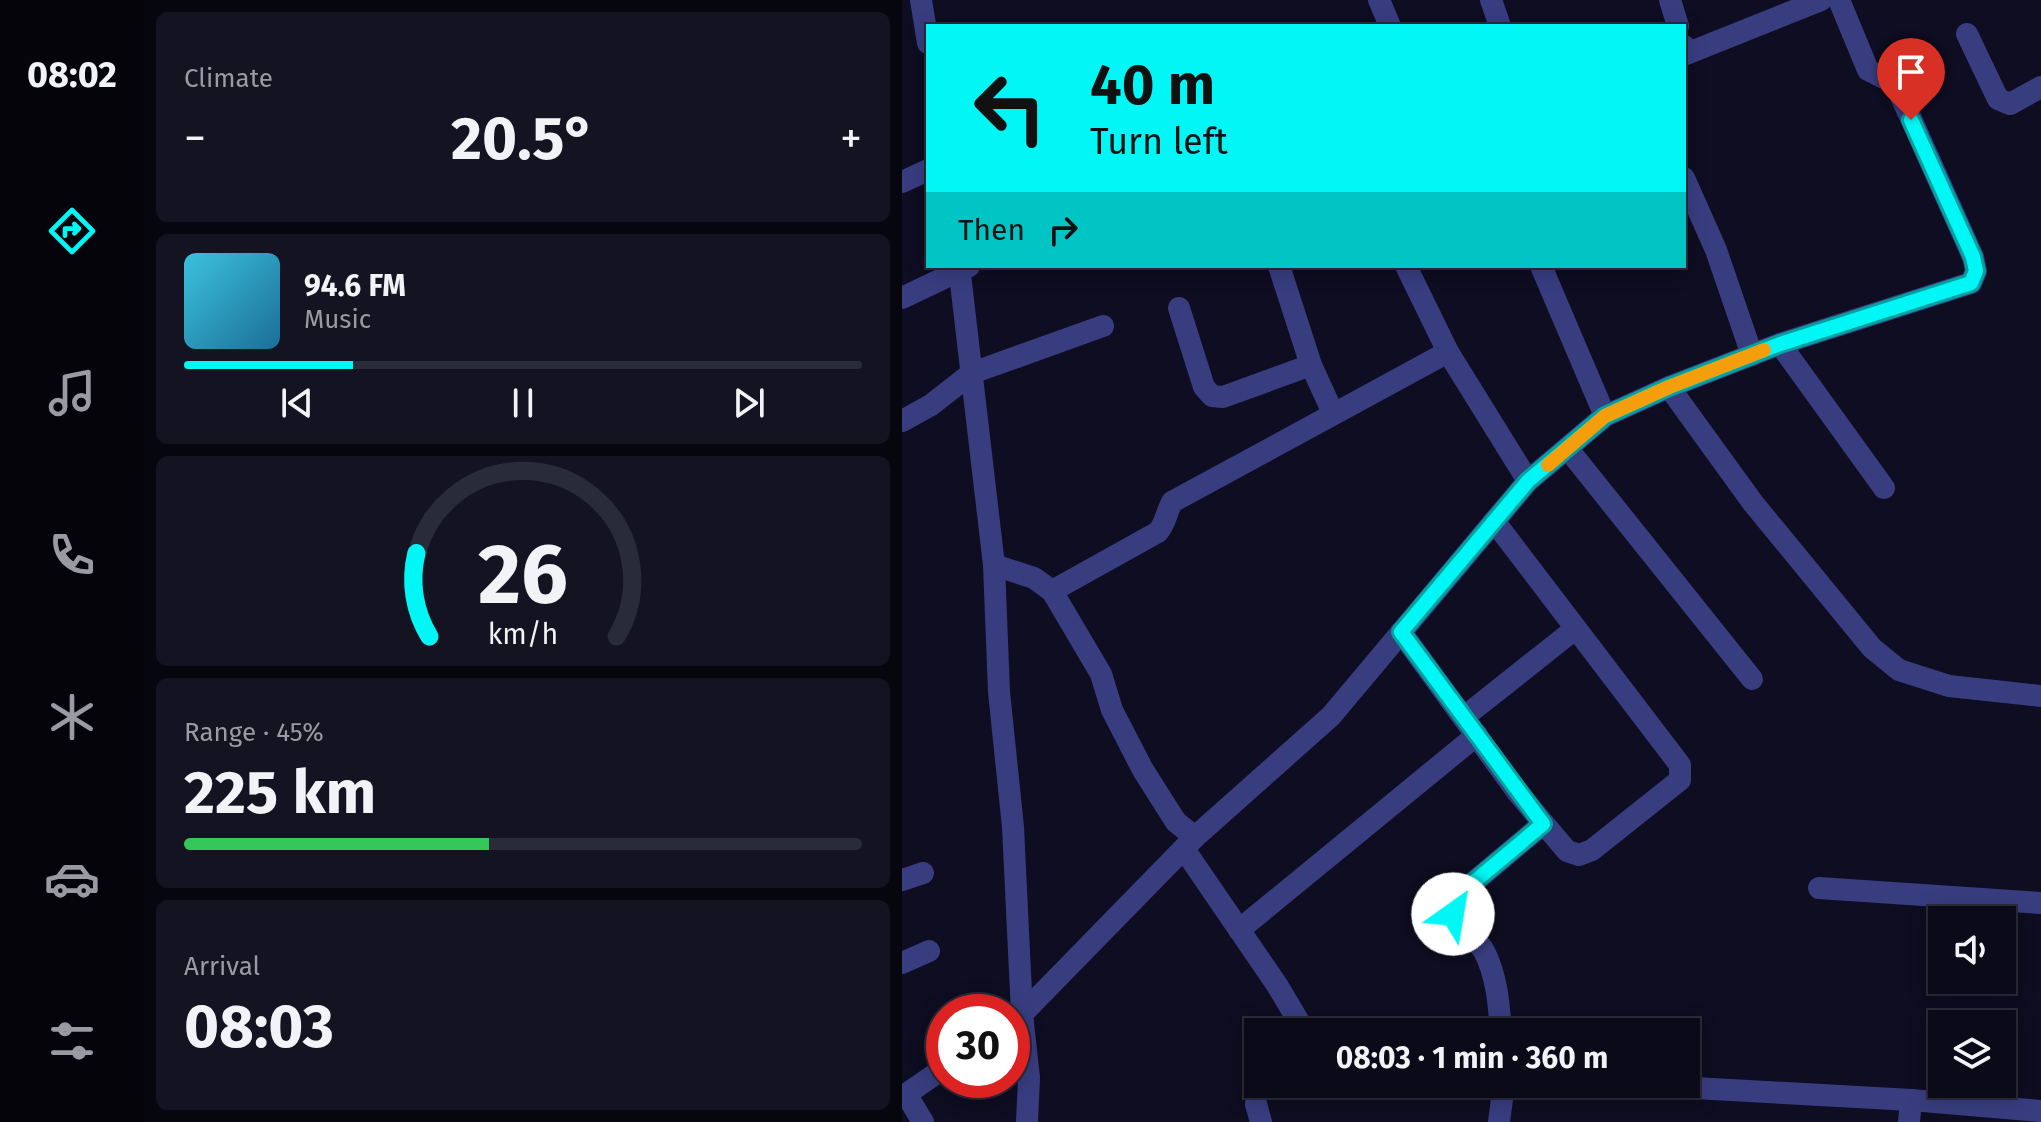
<!DOCTYPE html>
<meta charset="utf-8">
<style>
:root{--surface:#0a0a19;--page:#131322;--text:#f1f3f6;--muted:#999aa2;--line:#2a2b38;--accent:#00f7f5}
body{margin:0;font-family:"Fira Sans",sans-serif;background:var(--page);color:var(--text);height:100vh;display:flex;flex-direction:column;font-size:30px;white-space:nowrap}
*{box-sizing:border-box;margin:0}
p{font-size:26px;color:var(--muted)}
.icon{flex:none;width:44px;height:44px;fill:none;stroke:currentColor;stroke-width:2;stroke-linecap:round;stroke-linejoin:round}
.map{position:relative;flex:1;overflow:hidden}
.details{display:flex;flex-direction:column;gap:12px;padding:12px;background:#06060e;width:758px}
.details>*{flex:none}
.top-card{position:absolute;left:24px;top:24px;width:760px;height:244px;border-radius:0px;box-shadow:0 4px 20px #0003,0 0 0 2px var(--line);background:#00f7f5;color:#111;overflow:hidden}
.fabs{position:absolute;left:1026px;top:906px;display:grid;gap:16px}
.fabs a{display:grid;place-items:center;width:88px;height:88px;border-radius:0px;background:var(--surface);box-shadow:0 4px 20px #0003,0 0 0 2px var(--line);font-size:40px}
.speed{position:absolute;left:24px;top:994px;display:flex;gap:16px;font-size:40px;font-weight:700;text-align:center}
.speed>*{display:grid;place-content:center;width:104px;height:104px;border-radius:50%;background:var(--surface);box-shadow:0 4px 20px #0003,0 0 0 2px var(--line);line-height:1}
.speed .limit{border:12px solid #d22;background:#fff;color:#111}
.pin{position:absolute;display:grid;place-items:center;width:68px;height:68px;color:#fff;margin:-82px -34px;border-radius:50% 50% 50% 0;rotate:-45deg;box-shadow:0 0 8px #0007}
.pin .icon{rotate:45deg}
.me{position:absolute;width:88px;margin:-44px;rotate:32deg;stroke-linejoin:round;filter:drop-shadow(0 0 6px #0008)}
.turn{display:flex;align-items:center;gap:28px;height:168px;padding:0 32px;font-size:36px}
.turn .icon{width:104px;height:104px;stroke-width:2.5}
.turn b{display:block;font-size:56px;line-height:68px}
.then{display:flex;align-items:center;height:76px;padding:0 32px;background:#0003;gap:16px;font-size:30px}
.big{font-size:60px;font-weight:700;line-height:1.1}
.details .widget{flex:1;display:flex;flex-direction:column;justify-content:center;gap:12px;min-width:0;padding:0 28px;border-radius:12px;background:var(--page)}
.details .dial{align-items:center;gap:0}
.dial svg{height:208px;overflow:visible;fill:none;stroke:var(--line);stroke-width:7;stroke-linecap:round;text-anchor:middle}
.dial text{fill:var(--text);stroke:none}
.song{display:flex;align-items:center;gap:24px}
.cover{width:96px;height:96px;border-radius:12px;background:linear-gradient(135deg,hsl(190 70% 55%),hsl(200 70% 35%))}
.played{height:8px;border-radius:4px;background:linear-gradient(90deg,var(--accent) 25%,var(--line) 25%)}
.keys{display:flex;justify-content:space-around;direction:ltr}
.heat{display:flex;justify-content:space-between;align-items:center;font-size:44px;direction:ltr}
.charge{height:12px;border-radius:6px;background:linear-gradient(90deg,#34c759 45%,var(--line) 0)}
.trip{position:absolute;left:342px;top:1018px;width:456px;height:80px;border-radius:0px;background:var(--surface);box-shadow:0 4px 20px #0003,0 0 0 2px var(--line);font-weight:700;line-height:80px;text-align:center}
main{display:flex;flex:1;min-height:0}
.tab-bar{display:flex;flex-direction:column;width:144px;justify-content:space-around;align-items:center;background:#04040a;color:var(--muted)}
.tab-bar .icon{width:56px;height:56px}
.tab-bar .selected{color:var(--accent)}
.tab-bar b{font-size:36px;color:var(--text)}
.map>svg:first-child{display:block}
</style>
<main>
<nav class="tab-bar">
<b>08:02</b>
<svg class="icon selected" aria-label="directions" viewBox="0 0 24 24"><path d="M12 3l9 9-9 9-9-9zM9 14v-3h6M13 9l2 2-2 2"/></svg>
<svg class="icon" aria-label="music" viewBox="0 0 24 24"><path d="M9 18V5l10-2v13"/><circle cx="6" cy="18" r="3"/><circle cx="16" cy="16" r="3"/></svg>
<svg class="icon" aria-label="phone" viewBox="0 0 24 24"><path d="M5 4h4l2 5-3 2q2 4 5 5l2-3 5 2v4C11 20 4 13 5 4z"/></svg>
<svg class="icon" aria-label="climate" viewBox="0 0 24 24"><path d="M12 3v18M4 7l16 10M4 17L20 7"/></svg>
<svg class="icon" aria-label="car" viewBox="0 0 24 24"><path d="M5 17H2v-5l4-1 3-4h7l3 4 3 1v5h-3M9 17h6M6 11h13"/><circle cx="7" cy="17" r="2"/><circle cx="17" cy="17" r="2"/></svg>
<svg class="icon" aria-label="filters" viewBox="0 0 24 24"><path d="M4 7h16M4 17h16"/><circle cx="9" cy="7" r="2"/><circle cx="15" cy="17" r="2"/></svg>
</nav>
<section class="details">
<div class="widget"><p>Climate</p>
<div class="heat"><a>−</a><b class="big">20.5°</b><a>+</a></div>
</div>
<div class="widget">
<div class="song"><i class="cover"></i><div><b>94.6 FM</b><p>Music</p></div></div>
<div class="played"></div>
<div class="keys"><svg class="icon" aria-label="previous" viewBox="0 0 24 24"><path d="M18 5L8 12l10 7zM5 5v14"/></svg><svg class="icon" aria-label="pause" viewBox="0 0 24 24"><path d="M8 5v14M16 5v14"/></svg><svg class="icon" aria-label="next" viewBox="0 0 24 24"><path d="M6 5l10 7-10 7zM19 5v14"/></svg></div>
</div>
<div class="widget dial"><svg viewBox="0 0 100 80">
<path d="M14 69A42 42 0 1 1 86 69"/>
<path d="M14 69A42 42 0 0 1 9 37" stroke="#00f7f5"/>
<text x="50" y="56" font-size="32" font-weight="700">26</text>
<text x="50" y="72" font-size="11">km/h</text>
</svg></div>
<div class="widget"><p>Range · 45%</p><b class="big">225 km</b><div class="charge"></div></div>
<div class="widget"><p>Arrival</p><b class="big">08:03</b></div>
</section>
<div class="map">
<svg width="1139" height="1122" viewBox="0 0 1139 1122">
<rect width="100%" height="100%" fill="#0e0d21"/>
<g fill="none" stroke-linecap="round" stroke-linejoin="round">
<g stroke="#383d80" stroke-width="22">
<polyline points="19,0 26,43"/>
<polyline points="477,0 488,26"/>
<polyline points="589,0 598,26"/>
<polyline points="768,0 776,26"/>
<polyline points="1065,34 1096,99 1108,104 1139,87"/>
<polyline points="782,46 784,54 919,0"/>
<polyline points="782,178 814,250 850,355"/>
<polyline points="0,182 26,170"/>
<polyline points="57,266 92,565 97,692 111,827 120,1014 127,1078 125,1122"/>
<polyline points="377,266 409,365 431,413"/>
<polyline points="504,266 546,352 626,481"/>
<polyline points="639,266 703,416"/>
<polyline points="0,298 67,266"/>
<polyline points="277,308 302,387 310,396 321,397 409,365"/>
<polyline points="878,344 982,488"/>
<polyline points="767,387 851,503 970,648 997,670 1047,686 1139,696"/>
<polyline points="0,421 29,405 70,373 201,326"/>
<polyline points="666,449 850,679"/>
<polyline points="92,565 132,578 150,591 199,674 210,710 241,770 274,822 293,837"/>
<path d="M150 591 256 532C264 523 264 513 270 502L546 352"/>
<polyline points="499,632 616,793 665,851 677,855 690,850 778,780 778,765 592,521"/>
<polyline points="562,717 673,629"/>
<polyline points="282,849 375,985 403,1032"/>
<polyline points="0,880 21,873"/>
<polyline points="917,888 1139,903"/>
<polyline points="337,930 575,735"/>
<polyline points="0,963 27,951"/>
<polyline points="110,1021 120,1014 293,837 429,716 626,481 703,416 767,387 878,344 1069,283 1074,271 1071,257 997,92 990,82 966,70 937,0"/>
<path d="M599 1032C597 1005 595 976 582 951 572 935 554 924 548 905L554 897 641 824"/>
<polyline points="721,1084 1009,1100 1139,1111"/>
<polyline points="4,1094 21,1122"/>
<polyline points="0,1097 42,1068"/>
<polyline points="354,1104 359,1122"/>
<polyline points="597,1122 602,1084"/>
<polyline points="1007,1122 1009,1100"/>
</g>
</g>
<g fill="none" stroke-linecap="round" stroke-linejoin="round">
<g stroke="#00a19f" stroke-width="20">
<polyline id="route" points="551,914 548,905 554,897 641,824 499,632 626,481 703,416 767,387 878,344 1069,283 1074,271 1071,257 1009,120"/>
</g>
<use href="#route" stroke="#00f7f5" stroke-width="14"/>
<polyline stroke="#f59e0b" stroke-width="14" points="646,465 703,416 767,387 862,350"/>
</g>
</svg>
<div class="fabs">
<a><svg class="icon" aria-label="sound" viewBox="0 0 24 24"><path d="M4 9h4l5-4v14l-5-4H4zM17 9q2 3 0 6"/></svg></a>
<a><svg class="icon" aria-label="layers" viewBox="0 0 24 24"><path d="M12 4l9 5-9 5-9-5zM3 14l9 5 9-5"/></svg></a>
</div>
<div class="speed"><div class="limit">30</div></div>
<div class="pin" style="left:1009px;top:120px;background:#d93025"><svg class="icon" aria-label="arrive" viewBox="0 0 24 24"><path d="M6 21V4h12l-3 4 3 4H6"/></svg></div>
<svg class="me" style="left:551px;top:914px" viewBox="-20 -20 40 40"><circle r="19" fill="#fff"/><path d="M0-13L10 11 0 6-10 11z" fill="#00f7f5"/></svg>
<div class="trip">08:03 · 1 min · 360 m</div>
<div class="top-card">
<div class="turn"><svg class="icon" aria-label="left" viewBox="0 0 24 24"><path d="M17 20v-9H6M10 6l-5 5 5 5"/></svg><div><b>40 m</b>Turn left</div></div>
<div class="then">Then<svg class="icon" aria-label="right" viewBox="0 0 24 24"><path d="M7 20v-9h11M14 6l5 5-5 5"/></svg></div>
</div>
</div>
</main>
